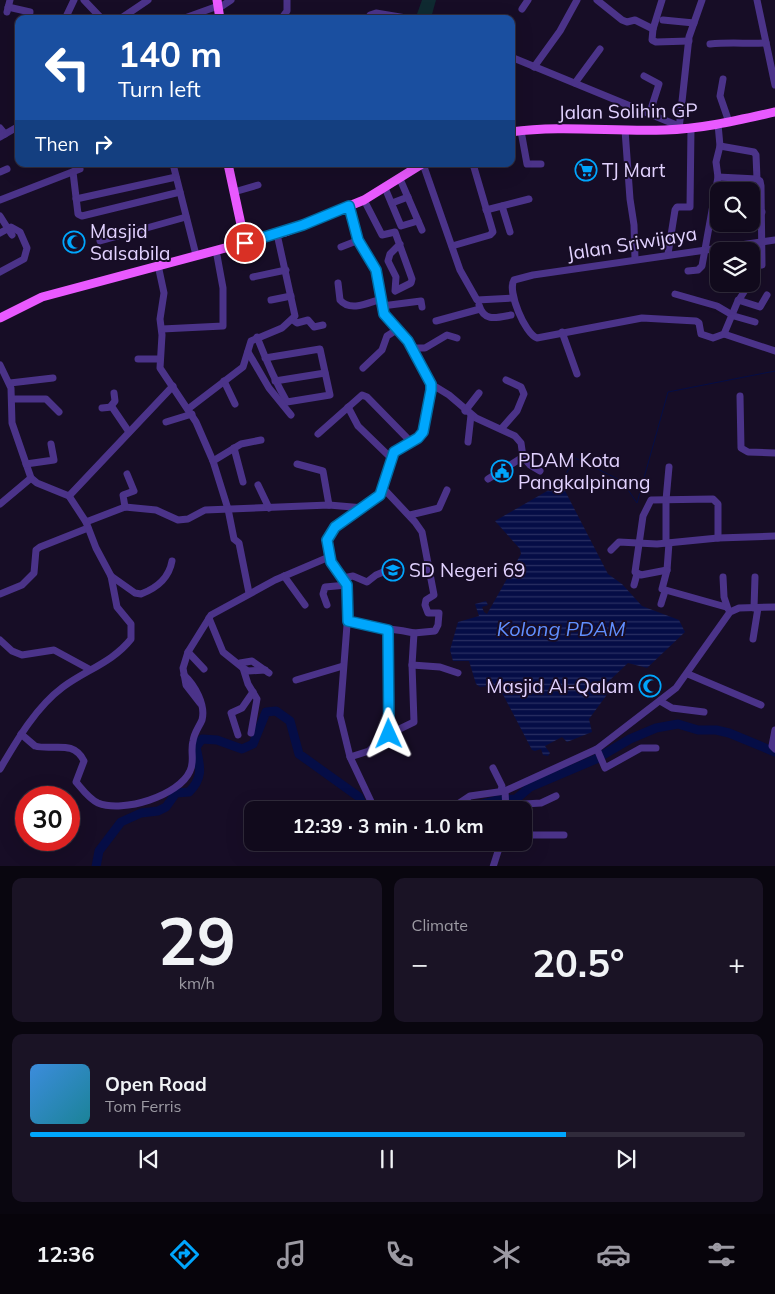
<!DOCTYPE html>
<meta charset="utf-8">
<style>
:root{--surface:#110a1c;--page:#1a1325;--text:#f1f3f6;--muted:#9c9aa3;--line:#302b3b;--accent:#00a6fd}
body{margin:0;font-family:Mulish,sans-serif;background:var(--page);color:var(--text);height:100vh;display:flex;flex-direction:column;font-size:19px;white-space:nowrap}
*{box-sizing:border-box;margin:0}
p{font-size:16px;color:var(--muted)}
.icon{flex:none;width:28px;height:28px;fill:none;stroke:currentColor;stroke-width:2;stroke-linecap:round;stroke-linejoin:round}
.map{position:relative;height:866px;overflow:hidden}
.panel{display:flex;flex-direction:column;gap:12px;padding:12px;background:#09060f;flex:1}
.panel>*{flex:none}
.guide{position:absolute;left:15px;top:15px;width:500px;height:152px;border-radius:10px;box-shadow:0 5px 20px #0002,0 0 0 1px var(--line);background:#1a4fa0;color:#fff;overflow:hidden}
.fabs{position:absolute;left:710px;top:182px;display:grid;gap:10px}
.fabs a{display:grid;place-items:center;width:50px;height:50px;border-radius:10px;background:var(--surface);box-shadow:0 5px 20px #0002,0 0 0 1px var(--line);font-size:25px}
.speed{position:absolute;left:15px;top:786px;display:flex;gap:10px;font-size:25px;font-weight:700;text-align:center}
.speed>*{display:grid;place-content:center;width:65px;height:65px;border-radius:50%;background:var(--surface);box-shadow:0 5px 20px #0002,0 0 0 1px var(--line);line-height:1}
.speed .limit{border:8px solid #d22;background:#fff;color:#111}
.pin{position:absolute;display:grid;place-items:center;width:42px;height:42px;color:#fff;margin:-21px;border:2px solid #fff;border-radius:50%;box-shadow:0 1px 5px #0007}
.me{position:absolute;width:55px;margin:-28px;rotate:359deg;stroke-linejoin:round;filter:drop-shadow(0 0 4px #0008)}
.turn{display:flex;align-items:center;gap:18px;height:105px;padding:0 20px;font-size:22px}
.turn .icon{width:65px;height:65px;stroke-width:2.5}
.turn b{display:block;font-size:35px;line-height:42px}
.then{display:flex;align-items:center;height:48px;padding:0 20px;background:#0003;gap:10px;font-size:19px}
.big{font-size:38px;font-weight:700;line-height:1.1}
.panel .card{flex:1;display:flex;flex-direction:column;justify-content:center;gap:8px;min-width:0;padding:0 18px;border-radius:10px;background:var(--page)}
.panel .dial{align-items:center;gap:0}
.dial b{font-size:65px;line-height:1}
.song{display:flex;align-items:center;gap:15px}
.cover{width:60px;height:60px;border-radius:8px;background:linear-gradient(135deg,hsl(210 70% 55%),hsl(190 70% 35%))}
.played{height:5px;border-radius:2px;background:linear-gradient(90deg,var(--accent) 75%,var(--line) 75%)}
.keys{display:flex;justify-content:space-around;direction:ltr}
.heat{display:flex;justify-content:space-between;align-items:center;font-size:28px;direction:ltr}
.panel .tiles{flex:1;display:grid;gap:12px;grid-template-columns:1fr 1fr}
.card:last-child{grid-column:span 2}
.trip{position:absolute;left:244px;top:801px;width:288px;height:50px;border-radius:10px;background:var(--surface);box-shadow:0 5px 20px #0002,0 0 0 1px var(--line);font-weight:700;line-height:50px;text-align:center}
.tab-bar{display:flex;height:80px;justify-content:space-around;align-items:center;background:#07040b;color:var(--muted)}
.tab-bar .icon{width:35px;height:35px}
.tab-bar .current{color:var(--accent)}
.tab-bar b{font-size:22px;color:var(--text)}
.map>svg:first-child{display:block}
</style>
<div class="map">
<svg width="775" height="867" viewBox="0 0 775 867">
<defs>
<pattern id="water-rules" width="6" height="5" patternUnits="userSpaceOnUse" patternTransform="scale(1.25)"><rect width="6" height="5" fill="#050d46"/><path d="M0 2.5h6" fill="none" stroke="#292f62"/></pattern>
</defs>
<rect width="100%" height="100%" fill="#170d26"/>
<polygon fill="#0f2a31" points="422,0 436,0 431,18 417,14"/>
<polygon fill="url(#water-rules)" points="561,483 608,574 622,584 642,606 679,620 685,632 647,668 628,663 609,681 606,696 589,719 592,732 567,742 562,737 545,746 550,753 548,756 543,755 541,749 535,751 532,750 498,685 480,687 476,684 469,661 453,661 450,650 458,622 479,616 475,604 486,601 488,605 482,607 484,612 487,614 521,554 520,549 495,521"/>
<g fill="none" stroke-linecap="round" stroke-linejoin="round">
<polyline stroke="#050d46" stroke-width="1" points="561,483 575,458 622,481 637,503 668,392 775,371"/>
<g stroke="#050d46" stroke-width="9">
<polyline points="460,810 497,800 516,799 530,787 596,759 630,739 656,728 678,724 698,730 716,730 729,733 775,752"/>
<path d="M96 867 99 851 121 822 141 813 158 811 166 807 176 793 189 792C204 777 200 766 196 747L202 739 217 740 242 749 253 744 266 712 276 711 290 721 299 754 359 797 365 810"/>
</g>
<g stroke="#4b3389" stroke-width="7">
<polyline points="84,0 102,19"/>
<polyline points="597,0 622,20 627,22 635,20 653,29"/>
<polyline points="662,0 653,29 652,40 656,42 689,41"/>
<polyline points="757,0 775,85"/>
<polyline points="8,7 30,12 29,19"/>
<polyline points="219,8 231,0"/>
<polyline points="522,9 528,0"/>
<polyline points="7,12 10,0"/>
<polyline points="65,19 74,0"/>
<polyline points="120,19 148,0"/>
<polyline points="182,19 218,6"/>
<polyline points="281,19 287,11 287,0"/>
<polyline points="368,19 370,15 376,13 412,19"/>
<polyline points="663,20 694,23"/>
<path d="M710 44C731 42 747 44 766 43"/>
<polyline points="511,57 679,126"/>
<polyline points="534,67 560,31 577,0"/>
<polyline points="644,76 659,84 650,112"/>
<polyline points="723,79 720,96 729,122"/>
<polyline points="575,83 600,49"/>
<polyline points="0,128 5,134"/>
<polyline points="679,129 689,37 702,0"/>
<polyline points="625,130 630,199 634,225 635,259"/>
<polyline points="521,131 527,164 541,164"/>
<polyline points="0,137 19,126"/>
<polyline points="720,146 754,152 756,155 757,179 760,181 761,186 762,265 754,266 751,277"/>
<polyline points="173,164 196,255"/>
<polyline points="423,164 460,270 477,300 513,298"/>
<polyline points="0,172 7,169"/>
<polyline points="73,172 78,214 82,216 180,192"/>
<polyline points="718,177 757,179"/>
<polyline points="400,179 422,230"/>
<polyline points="385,188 401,226 418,221"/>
<polyline points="234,192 258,185"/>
<polyline points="76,199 176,177"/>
<polyline points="0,200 80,169"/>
<polyline points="364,200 382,235 395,232 412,279 411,283 395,291 396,277 388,261 390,254 400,244"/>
<polyline points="392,203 408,197"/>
<path d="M349 206 359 240 376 270 385 314 408 341 431 384V390L423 432 417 438 394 452C386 466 389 486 376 498 362 513 326 522 327 547 328 568 347 576 349 599L340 716 350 757 375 810"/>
<polyline points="502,206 510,232"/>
<polyline points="486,210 529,199"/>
<polyline points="751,212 762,212"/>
<polyline points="0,216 12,235"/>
<polyline points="0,233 11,227 20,232 27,248 24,259 0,272"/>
<polyline points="100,241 186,217"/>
<polyline points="452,246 490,235 493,232 473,164"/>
<polyline points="341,247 359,240"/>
<polyline points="668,254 675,210 677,207 690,207 691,128"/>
<polyline points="158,265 164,293 160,319 162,335 160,368 196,422 213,461 228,509 234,539 239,543 249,593"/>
<polyline points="688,271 698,270 702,266 718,177 716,162 720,146 718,124"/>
<polyline points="253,277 286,270"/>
<path d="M338 283 340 300C350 312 368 303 381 299"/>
<path d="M749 284 737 303 724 334 713 338 701 334 699 323 696 321 642 318 537 338C525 334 507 291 514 280L533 275 775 240"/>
<polyline points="675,294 717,306 734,316 755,322"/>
<polyline points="271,300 291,296"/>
<polyline points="738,300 760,307 767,295"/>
<path d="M479 305C484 322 496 318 511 315"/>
<polyline points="382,306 421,301 422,307"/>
<polyline points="293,320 297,323 308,320 314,327 323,325"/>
<polyline points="436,321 480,309"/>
<polyline points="162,329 223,326 223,288 216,250"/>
<polyline points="562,332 577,374"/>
<polyline points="724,334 775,351"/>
<path d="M257 337C266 360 275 381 287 402L330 395 320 349 265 358"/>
<polyline points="412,348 425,348 447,335 457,338"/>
<polyline points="248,352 269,388 291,415"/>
<polyline points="138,359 160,359"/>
<polyline points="0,365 11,388 12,423 31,478 37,483 69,496 86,522 125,507 156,510 178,520 188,519 205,510 329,505 364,508"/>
<polyline points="363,368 382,350 387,336 398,329"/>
<polyline points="224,381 235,404"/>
<polyline points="275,381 325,373"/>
<polyline points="10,383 53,378"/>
<polyline points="431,384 449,395 476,418 515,436 521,443 523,457 488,479"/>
<polyline points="740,396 741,448 748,452 775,453"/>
<polyline points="12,399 46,399 59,412"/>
<polyline points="111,406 115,401 114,393"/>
<polyline points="348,407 358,426 391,458"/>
<polyline points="102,408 112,407 129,432"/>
<polyline points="188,409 243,367 251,341 282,328 295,316 277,234"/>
<polyline points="465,411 479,393"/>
<polyline points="166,422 192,414"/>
<polyline points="501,429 517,411 524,394 521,387 506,380"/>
<polyline points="318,434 362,395 367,397 411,442"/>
<polyline points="468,442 471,415"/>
<polyline points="234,448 243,482"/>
<polyline points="523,457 530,465 540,471"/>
<polyline points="213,461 241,444 261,440"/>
<polyline points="26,464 54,460 51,444"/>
<polyline points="297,464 323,471 329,505"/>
<polyline points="258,485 269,508"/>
<polyline points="383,488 415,522 422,532 434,595 426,600 425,605 428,613 439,613 438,625 435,631 414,633"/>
<polyline points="69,496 173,386"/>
<polyline points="0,504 31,478"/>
<polyline points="125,507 123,495 134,491 127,474"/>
<polyline points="410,515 439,508 447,490"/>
<polyline points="666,543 666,500 669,467"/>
<polyline points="669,543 667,570 662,589 726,607"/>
<polyline points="611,550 619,542 657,544 718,538 775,536"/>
<polyline points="667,570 641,575 635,572 643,516 651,500 713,499 718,504 718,538"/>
<path d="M111 576 135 593 141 594C157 588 169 578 172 561"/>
<polyline points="284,576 305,605"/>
<polyline points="723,577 724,597 728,609"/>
<polyline points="343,578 353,576 367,582 376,575 388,570"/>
<polyline points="634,585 637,574"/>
<polyline points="0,594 22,585 34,573 36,550 40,547 88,528"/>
<polyline points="661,604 665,591"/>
<polyline points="327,605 323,594 325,587 347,585"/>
<polyline points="754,608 755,577"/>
<polyline points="209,618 223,652 243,668 248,684 257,699 251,733"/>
<path d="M348 621C370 628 392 628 414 633L412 665 414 722 383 737 369 751 350 757"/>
<polyline points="388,630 389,734"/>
<polyline points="753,639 758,608"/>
<polyline points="0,640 12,651 22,655 54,650 89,669"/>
<polyline points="188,652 204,669"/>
<polyline points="240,663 252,661 269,673"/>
<polyline points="412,665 440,667 458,673"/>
<polyline points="243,668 248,671 265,670"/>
<polyline points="688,674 761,705"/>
<polyline points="296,680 343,666"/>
<polyline points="660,701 672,708 704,712"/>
<polyline points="200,703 186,685 183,668 188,652 211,615 275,580 329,557"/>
<polyline points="775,730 772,746 775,749"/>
<path d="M21 734 35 746C53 751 73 739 84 761L76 782C82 789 89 799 98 803 123 813 179 796 190 771 195 761 190 751 193 741 194 733 199 727 202 720 206 705 195 685 184 675"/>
<polyline points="238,735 231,713 242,708 253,692"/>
<polyline points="597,749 605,768 641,748 656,748"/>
<polyline points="493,768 502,786 501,791"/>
<path d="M0 769C17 740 36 707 63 687 86 670 113 662 131 639V624L117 607 111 576 96 548 86 522"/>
<polyline points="505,791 506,810"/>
<polyline points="506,805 541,803 556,796"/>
<polyline points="449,810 470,796 505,791 597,749 676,688 730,612 739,608 775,607"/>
<polyline points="522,835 564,835"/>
<polyline points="493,867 501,842"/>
</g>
<g stroke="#e959ff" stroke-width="9">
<polyline points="217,0 220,19"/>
<path d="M511 132C562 125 614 132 665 130 702 129 739 120 775 112"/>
<polyline points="228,164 245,243"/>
<polyline points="0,318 42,297 285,232 364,200 422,164"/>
</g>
</g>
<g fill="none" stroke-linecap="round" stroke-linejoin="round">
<g stroke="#006ca4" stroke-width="12">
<polyline id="route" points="245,243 303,225 349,206 358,240 376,270 384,314 408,341 431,384 431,390 423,432 418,438 394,452 380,495 335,527 327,540 331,562 347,585 348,621 388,630 389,734"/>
</g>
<use href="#route" stroke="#00a6fd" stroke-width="9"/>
</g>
<defs>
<g id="supermarket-ring" transform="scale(1.125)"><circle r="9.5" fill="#170d26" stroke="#00a6fd" stroke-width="1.5"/><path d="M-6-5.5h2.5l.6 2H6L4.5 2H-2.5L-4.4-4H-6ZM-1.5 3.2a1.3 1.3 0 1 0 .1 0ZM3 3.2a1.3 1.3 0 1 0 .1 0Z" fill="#00a6fd"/></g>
<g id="mosque-ring" transform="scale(1.125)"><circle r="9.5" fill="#170d26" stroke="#00a6fd" stroke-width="1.5"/><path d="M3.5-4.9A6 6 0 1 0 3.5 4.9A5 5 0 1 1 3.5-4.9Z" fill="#00a6fd"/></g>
<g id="civic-ring" transform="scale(1.125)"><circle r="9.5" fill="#170d26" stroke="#00a6fd" stroke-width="1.5"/><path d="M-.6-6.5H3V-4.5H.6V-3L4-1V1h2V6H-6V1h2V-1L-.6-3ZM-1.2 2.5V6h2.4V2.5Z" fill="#00a6fd"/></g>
<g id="school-ring" transform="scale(1.125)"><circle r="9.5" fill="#170d26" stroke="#00a6fd" stroke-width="1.5"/><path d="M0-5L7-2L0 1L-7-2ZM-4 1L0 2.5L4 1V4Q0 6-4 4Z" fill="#00a6fd"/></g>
</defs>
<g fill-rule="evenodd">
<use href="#supermarket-ring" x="586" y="170"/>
<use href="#mosque-ring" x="74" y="242"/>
<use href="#civic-ring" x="502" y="471"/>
<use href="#school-ring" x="393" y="570"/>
<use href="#mosque-ring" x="650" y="686"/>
</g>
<g text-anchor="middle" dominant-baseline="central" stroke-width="4" stroke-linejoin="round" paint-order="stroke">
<g font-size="19" fill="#e2d2ff" stroke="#170d26">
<text transform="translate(628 111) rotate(-1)">Jalan Solihin GP</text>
<text transform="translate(632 243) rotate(-9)">Jalan Sriwijaya</text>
</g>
<g font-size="19" fill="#e2d2ff" stroke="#170d26" text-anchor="start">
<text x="602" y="170">TJ Mart</text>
<text x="90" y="231">Masjid<tspan x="90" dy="22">Salsabila</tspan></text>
<text x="518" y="460">PDAM Kota<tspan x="518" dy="22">Pangkalpinang</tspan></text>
<text x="409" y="570">SD Negeri 69</text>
<text x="634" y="686" text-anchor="end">Masjid Al-Qalam</text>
</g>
<g font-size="20" font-style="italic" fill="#608fff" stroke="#170d26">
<text x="561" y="628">Kolong PDAM</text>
</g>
</g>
</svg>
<div class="fabs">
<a><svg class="icon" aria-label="search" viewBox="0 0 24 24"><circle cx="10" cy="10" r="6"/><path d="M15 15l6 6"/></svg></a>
<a><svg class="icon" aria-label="layers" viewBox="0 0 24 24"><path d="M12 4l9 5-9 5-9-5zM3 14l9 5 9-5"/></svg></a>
</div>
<div class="speed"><div class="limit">30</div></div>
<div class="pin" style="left:245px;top:243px;background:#d93025"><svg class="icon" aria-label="arrive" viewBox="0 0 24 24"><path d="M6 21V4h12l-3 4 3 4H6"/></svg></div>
<svg class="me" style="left:389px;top:734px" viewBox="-20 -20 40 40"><path d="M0-17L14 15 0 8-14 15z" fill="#00a6fd" stroke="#fff" stroke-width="4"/></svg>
<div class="trip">12:39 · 3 min · 1.0 km</div>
<div class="guide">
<div class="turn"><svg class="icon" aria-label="left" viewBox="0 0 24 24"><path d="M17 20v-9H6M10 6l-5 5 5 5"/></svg><div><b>140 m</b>Turn left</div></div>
<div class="then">Then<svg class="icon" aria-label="right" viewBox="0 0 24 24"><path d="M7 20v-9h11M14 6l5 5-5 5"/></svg></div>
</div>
</div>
<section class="panel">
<div class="tiles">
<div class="card dial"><b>29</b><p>km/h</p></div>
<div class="card"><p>Climate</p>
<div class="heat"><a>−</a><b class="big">20.5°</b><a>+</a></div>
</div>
<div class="card">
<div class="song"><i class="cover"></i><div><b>Open Road</b><p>Tom Ferris</p></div></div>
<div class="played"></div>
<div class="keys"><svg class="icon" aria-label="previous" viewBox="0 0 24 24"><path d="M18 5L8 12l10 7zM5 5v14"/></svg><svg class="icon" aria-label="pause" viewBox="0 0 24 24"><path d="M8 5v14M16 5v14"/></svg><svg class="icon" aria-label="next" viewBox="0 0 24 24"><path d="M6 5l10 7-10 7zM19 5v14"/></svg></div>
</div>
</div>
</section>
<nav class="tab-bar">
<b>12:36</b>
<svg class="icon current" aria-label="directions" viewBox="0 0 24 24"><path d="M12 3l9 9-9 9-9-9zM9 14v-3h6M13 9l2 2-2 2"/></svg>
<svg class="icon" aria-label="music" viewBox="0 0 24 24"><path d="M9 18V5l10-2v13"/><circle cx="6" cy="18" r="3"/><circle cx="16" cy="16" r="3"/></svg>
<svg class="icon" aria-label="phone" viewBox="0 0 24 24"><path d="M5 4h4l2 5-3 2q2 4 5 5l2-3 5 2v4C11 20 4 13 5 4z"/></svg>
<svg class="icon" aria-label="climate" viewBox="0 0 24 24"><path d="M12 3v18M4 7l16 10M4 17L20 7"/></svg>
<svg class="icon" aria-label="car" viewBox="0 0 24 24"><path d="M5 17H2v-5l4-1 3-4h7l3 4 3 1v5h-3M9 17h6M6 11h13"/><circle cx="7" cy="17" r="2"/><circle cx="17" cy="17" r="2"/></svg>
<svg class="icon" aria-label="filters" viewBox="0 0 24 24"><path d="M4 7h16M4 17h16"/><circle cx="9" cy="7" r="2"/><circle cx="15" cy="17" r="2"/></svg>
</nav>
